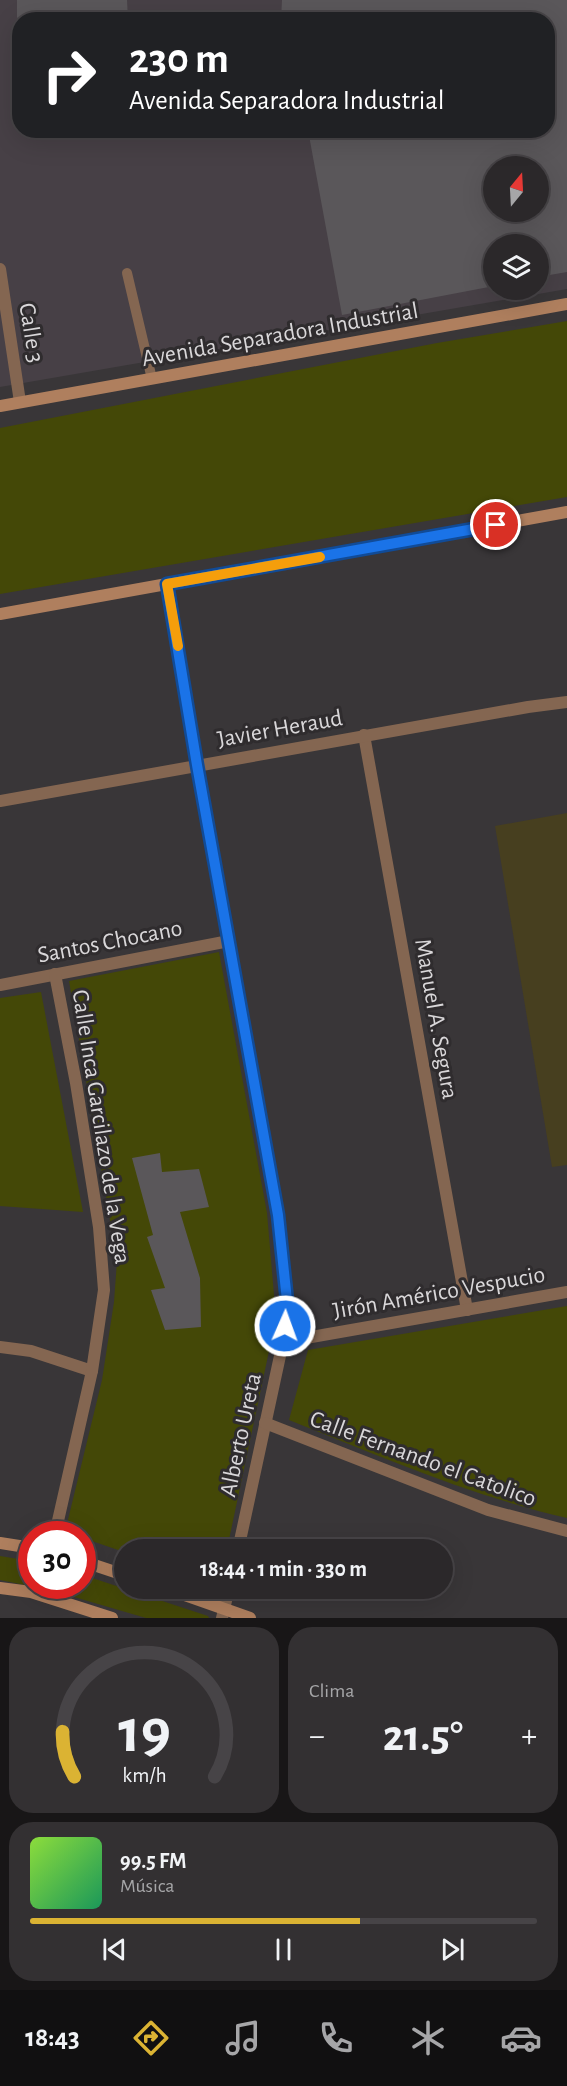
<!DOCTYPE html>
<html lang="es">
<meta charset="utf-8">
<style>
:root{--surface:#2b282a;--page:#333032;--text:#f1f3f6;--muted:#a6a6a8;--line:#474447;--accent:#dbb333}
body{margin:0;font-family:"Alegreya Sans",sans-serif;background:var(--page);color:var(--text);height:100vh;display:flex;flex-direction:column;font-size:22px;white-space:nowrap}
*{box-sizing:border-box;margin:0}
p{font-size:20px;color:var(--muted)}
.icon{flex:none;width:33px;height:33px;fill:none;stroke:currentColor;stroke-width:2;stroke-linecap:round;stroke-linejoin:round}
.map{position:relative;height:1618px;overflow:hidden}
.sheet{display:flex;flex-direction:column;gap:9px;padding:9px;background:#181617;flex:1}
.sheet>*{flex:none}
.banner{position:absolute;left:12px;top:12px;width:543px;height:126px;border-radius:24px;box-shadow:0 6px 24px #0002,0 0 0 2px var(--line);background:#202124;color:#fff;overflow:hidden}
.needle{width:39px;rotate:18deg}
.fabs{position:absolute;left:483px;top:156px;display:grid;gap:12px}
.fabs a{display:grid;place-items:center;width:66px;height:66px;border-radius:50%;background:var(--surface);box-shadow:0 6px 24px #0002,0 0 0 2px var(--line);font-size:30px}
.speed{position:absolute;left:18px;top:1521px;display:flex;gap:12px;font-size:30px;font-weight:700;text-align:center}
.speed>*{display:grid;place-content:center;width:78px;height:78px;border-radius:50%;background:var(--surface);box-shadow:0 6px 24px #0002,0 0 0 2px var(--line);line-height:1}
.speed .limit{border:9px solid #d22;background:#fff;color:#111}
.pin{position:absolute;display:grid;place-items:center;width:51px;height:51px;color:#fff;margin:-26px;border:3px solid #fff;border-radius:50%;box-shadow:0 2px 6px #0007}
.me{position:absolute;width:66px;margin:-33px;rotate:2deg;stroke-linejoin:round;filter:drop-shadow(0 0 4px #0008)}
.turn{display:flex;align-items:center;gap:21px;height:126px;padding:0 18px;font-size:27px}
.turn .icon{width:78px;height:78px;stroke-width:2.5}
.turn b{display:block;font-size:42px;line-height:51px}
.big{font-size:45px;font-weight:700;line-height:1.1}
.sheet .widget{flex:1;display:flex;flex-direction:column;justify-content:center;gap:9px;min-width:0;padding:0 21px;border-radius:24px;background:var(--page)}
.sheet .dial{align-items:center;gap:0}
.dial svg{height:156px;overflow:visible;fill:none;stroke:var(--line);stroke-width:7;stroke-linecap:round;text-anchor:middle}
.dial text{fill:var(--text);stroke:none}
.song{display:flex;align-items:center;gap:18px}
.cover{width:72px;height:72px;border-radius:9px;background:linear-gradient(135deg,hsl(90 70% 55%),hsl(150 70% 35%))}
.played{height:6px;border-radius:3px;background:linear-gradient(90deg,var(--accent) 65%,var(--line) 65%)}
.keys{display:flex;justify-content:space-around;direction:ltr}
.heat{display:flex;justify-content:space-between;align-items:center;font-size:33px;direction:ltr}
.sheet .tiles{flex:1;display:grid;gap:9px;grid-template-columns:1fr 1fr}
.widget:last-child{grid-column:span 2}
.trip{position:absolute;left:114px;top:1539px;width:339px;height:60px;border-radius:30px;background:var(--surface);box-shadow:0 6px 24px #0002,0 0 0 2px var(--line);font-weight:700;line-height:60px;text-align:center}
.tab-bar{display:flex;height:96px;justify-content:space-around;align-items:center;background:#111011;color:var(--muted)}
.tab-bar .icon{width:42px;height:42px}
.tab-bar .active{color:var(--accent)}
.tab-bar b{font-size:27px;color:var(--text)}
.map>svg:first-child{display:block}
</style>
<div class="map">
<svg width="567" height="1618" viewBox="0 0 567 1618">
<rect width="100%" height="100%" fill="#393638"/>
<path fill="#474046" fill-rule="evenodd" d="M0 0H567V289L0 387ZM20 20H548V130H20ZM494 166H538V212H494ZM494 244H538V290H494Z"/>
<g fill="#444807">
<polygon points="567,321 567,497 0,594 0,428 437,343"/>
<polygon points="219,952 267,1213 276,1318 227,1549 124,1550 124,1552 83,1538 82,1534 65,1532 102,1380 114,1302 117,1261 69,981"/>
<polygon points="41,992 83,1212 0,1206 0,998"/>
<path d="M567 1306V1518C471 1496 380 1456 289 1420L308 1350Z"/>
<polygon points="0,1556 31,1561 32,1586 82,1586 83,1575 208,1616 209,1618 146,1618 50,1590 0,1580"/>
</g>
<polygon fill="#473f1f" points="567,813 567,1165 552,1167 495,826"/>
<g fill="#5a575a" fill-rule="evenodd">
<polygon points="17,0 127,0 128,20 17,20"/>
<path d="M282 0H567V272L538 277V244H494V286L342 315 308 130H548V20H281ZM494 166H538V212H494Z"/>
<polygon points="160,1153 162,1172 199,1169 209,1207 180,1212 200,1278 201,1327 165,1330 151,1290 165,1288 147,1237 153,1235 132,1158"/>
</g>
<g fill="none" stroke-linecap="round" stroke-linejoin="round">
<polyline stroke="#846651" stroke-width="10" points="127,273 152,379"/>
<g stroke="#846651" stroke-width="12">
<polyline points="0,269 20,402"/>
<polyline points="167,584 197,765 278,1215 288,1310 283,1342 238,1550"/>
<polyline points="364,735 467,1310"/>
<polyline points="0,801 528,707 567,702"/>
<polyline points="0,985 229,941"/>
<polyline points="283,1342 567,1292"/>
<polyline points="0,1347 31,1351 92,1371"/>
<polyline points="265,1423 488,1510 567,1531"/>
<polyline points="55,1534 92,1371 104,1290 99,1227 76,1083 55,974"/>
<polyline points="222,1618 229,1588"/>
</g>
<g stroke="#af7f5e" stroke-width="12">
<polyline points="0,406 567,304"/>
<polyline points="0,614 567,512"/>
<polyline points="0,1543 32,1548"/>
<polyline points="82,1561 124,1575"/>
<polyline points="0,1588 31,1592 112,1618"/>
<polyline points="165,1588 250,1618"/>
</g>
</g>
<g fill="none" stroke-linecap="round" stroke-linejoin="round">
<g stroke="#114b97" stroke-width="15">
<polyline id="route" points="285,1326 288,1310 278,1215 197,765 167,584 496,525"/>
</g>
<use href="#route" stroke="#1a73e8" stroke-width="10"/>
<polyline stroke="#f59e0b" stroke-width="10" points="178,646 167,584 320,557"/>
</g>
<g text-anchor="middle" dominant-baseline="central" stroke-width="6" stroke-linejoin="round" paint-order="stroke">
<g font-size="24" fill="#d9d7d9" stroke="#2f2c2e">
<text transform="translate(31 333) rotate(81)">Calle 3</text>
<text transform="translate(280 335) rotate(-10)">Avenida Separadora Industrial</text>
<text transform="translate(280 729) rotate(-10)">Javier Heraud</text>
<text transform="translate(110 942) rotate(-11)">Santos Chocano</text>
<text transform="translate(436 1019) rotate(80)">Manuel A. Segura</text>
<text transform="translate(101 1127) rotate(81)">Calle Inca Garcilazo de la Vega</text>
<text transform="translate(439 1293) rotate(-10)">Jirón Américo Vespucio</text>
<text transform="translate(241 1435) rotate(-78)">Alberto Ureta</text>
<text transform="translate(423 1459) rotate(20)">Calle Fernando el Catolico</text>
</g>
</g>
</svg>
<div class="fabs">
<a><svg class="needle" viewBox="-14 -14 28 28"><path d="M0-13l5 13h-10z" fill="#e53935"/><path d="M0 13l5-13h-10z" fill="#a6a6a8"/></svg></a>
<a><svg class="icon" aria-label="layers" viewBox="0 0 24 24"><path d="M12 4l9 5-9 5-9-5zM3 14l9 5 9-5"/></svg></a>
</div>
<div class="speed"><div class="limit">30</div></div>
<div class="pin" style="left:496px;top:525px;background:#d93025"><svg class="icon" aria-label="arrive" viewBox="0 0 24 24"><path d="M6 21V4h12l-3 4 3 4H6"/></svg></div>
<svg class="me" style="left:285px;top:1326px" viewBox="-20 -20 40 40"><circle r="17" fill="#1a73e8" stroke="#fff" stroke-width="3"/><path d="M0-11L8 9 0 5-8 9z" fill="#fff"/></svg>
<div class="trip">18:44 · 1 min · 330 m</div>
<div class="banner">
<div class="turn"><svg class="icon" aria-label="right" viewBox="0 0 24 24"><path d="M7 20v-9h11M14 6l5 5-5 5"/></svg><div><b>230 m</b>Avenida Separadora Industrial</div></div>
</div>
</div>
<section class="sheet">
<div class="tiles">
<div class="widget dial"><svg viewBox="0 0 100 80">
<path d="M14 69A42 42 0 1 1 86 69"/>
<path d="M14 69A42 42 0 0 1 8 46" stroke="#dbb333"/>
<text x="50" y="56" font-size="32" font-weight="700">19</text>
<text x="50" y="72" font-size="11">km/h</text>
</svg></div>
<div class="widget"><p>Clima</p>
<div class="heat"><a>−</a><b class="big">21.5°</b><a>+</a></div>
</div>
<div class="widget">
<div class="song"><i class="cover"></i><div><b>99.5 FM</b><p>Música</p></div></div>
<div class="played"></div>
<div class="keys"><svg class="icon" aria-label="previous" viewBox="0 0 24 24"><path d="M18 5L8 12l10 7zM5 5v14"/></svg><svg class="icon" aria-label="pause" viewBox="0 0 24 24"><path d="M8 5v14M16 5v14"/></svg><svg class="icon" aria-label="next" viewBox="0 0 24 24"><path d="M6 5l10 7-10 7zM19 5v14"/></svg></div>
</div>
</div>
</section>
<nav class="tab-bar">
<b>18:43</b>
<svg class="icon active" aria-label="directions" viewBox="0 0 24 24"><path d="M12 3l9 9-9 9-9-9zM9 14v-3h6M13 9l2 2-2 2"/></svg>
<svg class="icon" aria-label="music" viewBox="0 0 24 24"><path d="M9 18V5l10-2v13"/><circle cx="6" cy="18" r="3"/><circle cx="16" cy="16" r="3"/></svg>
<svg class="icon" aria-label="phone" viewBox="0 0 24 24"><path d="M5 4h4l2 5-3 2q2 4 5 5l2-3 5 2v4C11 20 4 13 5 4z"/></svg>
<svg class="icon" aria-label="climate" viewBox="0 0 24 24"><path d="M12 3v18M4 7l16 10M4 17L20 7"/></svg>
<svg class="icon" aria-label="car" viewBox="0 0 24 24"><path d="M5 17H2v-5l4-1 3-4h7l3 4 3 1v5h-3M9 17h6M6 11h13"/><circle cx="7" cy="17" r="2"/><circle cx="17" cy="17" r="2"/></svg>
</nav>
